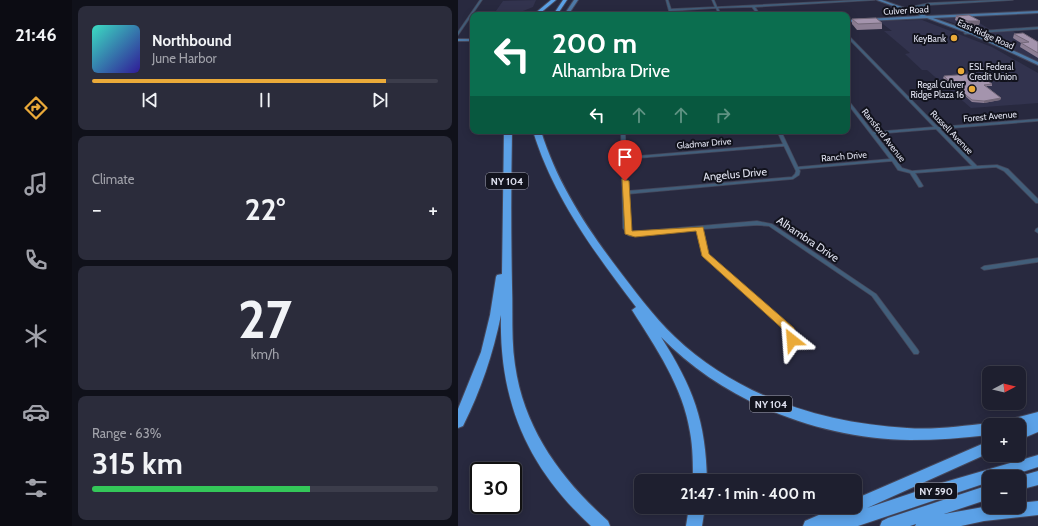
<!DOCTYPE html>
<meta charset="utf-8">
<style>
:root{--surface:#1e1f2f;--page:#2b2c3b;--text:#f1f3f6;--muted:#a1a2aa;--line:#3c3d4b;--accent:#eaaa39}
body{margin:0;font-family:Cabin,sans-serif;background:var(--page);color:var(--text);height:100vh;display:flex;flex-direction:column;font-size:15px;white-space:nowrap}
*{box-sizing:border-box;margin:0}
p{font-size:13px;color:var(--muted)}
.icon{flex:none;width:22px;height:22px;fill:none;stroke:currentColor;stroke-width:2;stroke-linecap:round;stroke-linejoin:round}
.map{position:relative;flex:1;overflow:hidden}
.sheet{display:flex;flex-direction:column;gap:6px;padding:6px;background:#10111a;width:386px}
.sheet>*{flex:none}
.hud{position:absolute;left:12px;top:12px;width:380px;height:122px;border-radius:8px;box-shadow:0 2px 10px #0003,0 0 0 1px var(--line);background:#0b6e4f;color:#fff;overflow:hidden}
.needle{width:26px;rotate:83deg}
.fabs{position:absolute;left:524px;top:366px;display:grid;gap:8px}
.fabs a{display:grid;place-items:center;width:44px;height:44px;border-radius:8px;background:var(--surface);box-shadow:0 2px 10px #0003,0 0 0 1px var(--line);font-size:20px}
.speed{position:absolute;left:12px;top:462px;display:flex;gap:8px;font-size:20px;font-weight:700;text-align:center}
.speed>*{display:grid;place-content:center;width:52px;height:52px;border-radius:50%;background:var(--surface);box-shadow:0 2px 10px #0003,0 0 0 1px var(--line);line-height:1}
.speed .limit{border:2px solid #111;border-radius:6px;background:#fff;color:#111}
.pin{position:absolute;display:grid;place-items:center;width:34px;height:34px;color:#fff;margin:-41px -17px;border-radius:50% 50% 50% 0;rotate:-45deg;box-shadow:0 0 4px #0007}
.pin .icon{rotate:45deg}
.me{position:absolute;width:44px;margin:-22px;rotate:332deg;stroke-linejoin:round;filter:drop-shadow(0 0 3px #0008)}
.turn{display:flex;align-items:center;gap:14px;height:84px;padding:0 16px;font-size:18px}
.turn .icon{width:52px;height:52px;stroke-width:2.5}
.turn b{display:block;font-size:28px;line-height:34px}
.lanes{display:flex;align-items:center;height:38px;padding:0 16px;background:#0003;justify-content:center;gap:20px;direction:ltr}
.lanes .off{opacity:.35}
.big{font-size:30px;font-weight:700;line-height:1.1}
.sheet .widget{flex:1;display:flex;flex-direction:column;justify-content:center;gap:6px;min-width:0;padding:0 14px;border-radius:8px;background:var(--page)}
.sheet .dial{align-items:center;gap:0}
.dial b{font-size:52px;line-height:1}
.song{display:flex;align-items:center;gap:12px}
.cover{width:48px;height:48px;border-radius:6px;background:linear-gradient(135deg,hsl(170 70% 55%),hsl(250 70% 35%))}
.played{height:4px;border-radius:2px;background:linear-gradient(90deg,var(--accent) 85%,var(--line) 85%)}
.keys{display:flex;justify-content:space-around;direction:ltr}
.heat{display:flex;justify-content:space-between;align-items:center;font-size:22px;direction:ltr}
.charge{height:6px;border-radius:3px;background:linear-gradient(90deg,#34c759 63%,var(--line) 0)}
.trip{position:absolute;left:176px;top:474px;width:228px;height:40px;border-radius:8px;background:var(--surface);box-shadow:0 2px 10px #0003,0 0 0 1px var(--line);font-weight:700;line-height:40px;text-align:center}
main{display:flex;flex:1;min-height:0}
.tabs{display:flex;flex-direction:column;width:72px;justify-content:space-around;align-items:center;background:#0c0c13;color:var(--muted)}
.tabs .icon{width:28px;height:28px}
.tabs .on{color:var(--accent)}
.tabs b{font-size:18px;color:var(--text)}
.map>svg:first-child{display:block}
</style>
<main>
<nav class="tabs">
<b>21:46</b>
<svg class="icon on" aria-label="directions" viewBox="0 0 24 24"><path d="M12 3l9 9-9 9-9-9zM9 14v-3h6M13 9l2 2-2 2"/></svg>
<svg class="icon" aria-label="music" viewBox="0 0 24 24"><path d="M9 18V5l10-2v13"/><circle cx="6" cy="18" r="3"/><circle cx="16" cy="16" r="3"/></svg>
<svg class="icon" aria-label="phone" viewBox="0 0 24 24"><path d="M5 4h4l2 5-3 2q2 4 5 5l2-3 5 2v4C11 20 4 13 5 4z"/></svg>
<svg class="icon" aria-label="climate" viewBox="0 0 24 24"><path d="M12 3v18M4 7l16 10M4 17L20 7"/></svg>
<svg class="icon" aria-label="car" viewBox="0 0 24 24"><path d="M5 17H2v-5l4-1 3-4h7l3 4 3 1v5h-3M9 17h6M6 11h13"/><circle cx="7" cy="17" r="2"/><circle cx="17" cy="17" r="2"/></svg>
<svg class="icon" aria-label="filters" viewBox="0 0 24 24"><path d="M4 7h16M4 17h16"/><circle cx="9" cy="7" r="2"/><circle cx="15" cy="17" r="2"/></svg>
</nav>
<section class="sheet">
<div class="widget">
<div class="song"><i class="cover"></i><div><b>Northbound</b><p>June Harbor</p></div></div>
<div class="played"></div>
<div class="keys"><svg class="icon" aria-label="previous" viewBox="0 0 24 24"><path d="M18 5L8 12l10 7zM5 5v14"/></svg><svg class="icon" aria-label="pause" viewBox="0 0 24 24"><path d="M8 5v14M16 5v14"/></svg><svg class="icon" aria-label="next" viewBox="0 0 24 24"><path d="M6 5l10 7-10 7zM19 5v14"/></svg></div>
</div>
<div class="widget"><p>Climate</p>
<div class="heat"><a>−</a><b class="big">22°</b><a>+</a></div>
</div>
<div class="widget dial"><b>27</b><p>km/h</p></div>
<div class="widget"><p>Range · 63%</p><b class="big">315 km</b><div class="charge"></div></div>
</section>
<div class="map">
<svg width="580" height="526" viewBox="0 0 580 526">
<rect width="100%" height="100%" fill="#28293f"/>
<g fill="#32334e">
<polygon points="78,0 75,7 65,11 63,15 35,15 45,1"/>
<polygon points="510,16 533,30 518,31 481,18"/>
<polygon points="464,20 534,47 580,73 580,103 513,108 469,70 464,70 447,54 452,53 426,31 434,31 421,21"/>
<polygon points="553,30 580,45 580,63 519,33"/>
</g>
<g fill="none" stroke-linecap="round" stroke-linejoin="round">
<g stroke="#45475b" stroke-width="1.5">
<g id="street">
<polygon points="22,0 24,0 0,35 0,32"/>
<polygon points="208,0 210,0 213,9 257,7 254,0 256,0 259,7 401,0 417,0 297,7 302,15 300,15 294,7 260,8 263,15 261,15 258,8 213,11 214,15 212,15"/>
<polygon points="539,0 555,0 471,5 444,10 443,9 471,3"/>
<polygon points="580,27 580,29 507,34 506,33 507,32"/>
<path d="M389 34 480 127 580 119V121L482 129 519 166 539 165 550 169 580 199V203H578L546 171 538 167 457 173 465 186 463 187H461L452 173 440 170 434 161 341 169 342 171 341 175 335 179 169 194 171 228 173 232 299 221 314 224 418 294 460 350 461 352 460 354H456L414 296 311 226 299 225 245 229 250 254 335 328 337 340 336 342H332L330 331 245 256 240 230 172 236 170 235 165 228 163 131H167L168 157 325 144 319 131H323L340 167 432 159 389 103V100H390L415 132 476 127 389 37ZM478 129 514 166 454 171 444 168 417 134ZM326 146 338 171 337 174 334 177 169 191 168 159Z"/>
<polygon points="580,228 580,233 577,231 578,229"/>
<polygon points="580,258 580,262 526,270 523,268 526,266"/>
</g>
</g>
<g stroke="#45475b" stroke-width="2">
<g id="secondary">
<polygon points="116,0 120,0 110,15 106,15"/>
<polygon points="419,0 424,0 469,16 580,11 580,13 475,18 517,33 580,62 580,65 515,35 469,18 389,22 389,20 463,16"/>
<rect x="0" y="39" width="15" height="2"/>
</g>
</g>
<g stroke="#45475b" stroke-width="2">
<g id="highway">
<polygon points="93,0 98,0 80,15 75,15"/>
<polygon points="105,0 109,0 99,15 95,15"/>
<path d="M46 131H54C53 183 53 234 54 286 55 312 53 339 57 365 66 429 103 479 150 521L152 526H133C69 467 41 401 43 315 35 354 23 390 5 426L0 428V409L23 352 32 315 38 277 39 275 44 274Z"/>
<path d="M75 131H83C98 180 126 224 157 265 176 290 195 316 217 337 280 397 365 423 449 428 477 430 504 426 531 423L536 425H531V435C505 438 479 440 452 440 362 439 266 402 203 337 235 387 248 421 249 481H235C235 465 235 448 232 432 225 387 198 348 174 310L178 307C137 253 95 197 75 131Z"/>
<polygon points="580,412 580,432 561,440 561,425 544,425 546,421"/>
<polygon points="531,441 531,453 409,508 487,482 580,455 580,467 548,477 531,477 531,482 400,526 345,526 347,521 379,507 397,507 397,499"/>
<polygon points="580,471 580,485 561,490 561,477 559,477"/>
<polygon points="531,485 531,499 486,514 531,506 561,507 561,503 580,501 580,515 526,521 503,526 457,526 458,524 452,526 422,526 424,521 430,518"/>
<polygon points="231,507 247,507 244,526 228,526"/>
</g>
</g>
<use href="#street" fill="#425e7a" fill-rule="evenodd"/>
<use href="#secondary" fill="#4d79a6" fill-rule="evenodd"/>
<use href="#highway" fill="#5ba1e7" fill-rule="evenodd"/>
</g>
<g fill="#8d7f95">
<polygon points="498,16 522,21 521,25 510,26 497,20"/>
<polygon points="394,19 424,23 424,29 399,30 394,24"/>
<polygon points="556,34 580,42 580,58 562,47 563,43 555,38"/>
<polygon points="486,76 517,78 534,84 534,86 528,86 543,98 542,100 526,103 514,102 499,89 497,89 485,78"/>
</g>
<g fill="#736879">
<polygon points="510,21 522,21 521,25 510,26"/>
<polygon points="543,98 542,100 526,103 526,101"/>
</g>
<g fill="#a494ad" stroke="#736879">
<polygon points="511,15 522,21 510,21 498,16"/>
<polygon points="418,18 424,23 400,24 394,19"/>
<polygon points="565,33 580,42 580,53 563,43 571,42 556,34"/>
<polygon points="512,74 517,78 527,79 534,84 526,85 543,98 526,101 514,100 499,88 497,88 486,76"/>
</g>
<polygon fill="#eaaa39" stroke="#986e25" points="164,179 171,181 174,231 245,227 251,254 336,328 339,340 338,343 330,343 328,332 244,256 238,231 177,237 167,234"/>
<g fill="#eaaa39" stroke="#12131d" stroke-width="1.5">
<circle cx="496" cy="38" r="4"/>
<circle cx="503" cy="71" r="4"/>
<circle cx="514" cy="89" r="4"/>
</g>
<g text-anchor="middle" dominant-baseline="central" stroke-width="4" stroke-linejoin="round" paint-order="stroke">
<g font-size="9" fill="#e0e2f0" stroke="#12131d">
<text transform="translate(448 10) rotate(-3)">Culver Road</text>
<text transform="translate(528 34) rotate(24)">East Ridge Road</text>
<text transform="translate(532 116) rotate(-5)">Forest Avenue</text>
<text transform="translate(494 132) rotate(46)">Russell Avenue</text>
<text transform="translate(426 135) rotate(52)">Ransford Avenue</text>
<text transform="translate(246 143) rotate(-5)">Gladmar Drive</text>
<text transform="translate(386 156) rotate(-5)">Ranch Drive</text>
</g>
<g font-size="9" fill="#e0e2f0" stroke="#12131d" text-anchor="end">
<text x="488" y="38">KeyBank</text>
<text x="511" y="66" text-anchor="start">ESL Federal<tspan x="511" dy="10">Credit Union</tspan></text>
<text x="506" y="84">Regal Culver<tspan x="506" dy="10">Ridge Plaza 16</tspan></text>
</g>
<g fill="#12131d" stroke="#a2a4b1" stroke-width="1">
<rect x="28" y="173" width="42" height="16" rx="3"/>
<rect x="292" y="396" width="42" height="16" rx="3"/>
<rect x="457" y="483" width="42" height="16" rx="3"/>
</g>
<g font-size="10" font-weight="bold" fill="#e0e2f0">
<text x="49" y="181">NY 104</text>
<text x="313" y="404">NY 104</text>
<text x="478" y="491">NY 590</text>
</g>
<g font-size="11" fill="#e0e2f0" stroke="#12131d">
<text transform="translate(277 174) rotate(-5)">Angelus Drive</text>
<text transform="translate(350 239) rotate(34)">Alhambra Drive</text>
</g>
</g>
</svg>
<div class="fabs">
<a><svg class="needle" viewBox="-14 -14 28 28"><path d="M0-13l5 13h-10z" fill="#e53935"/><path d="M0 13l5-13h-10z" fill="#a1a2aa"/></svg></a>
<a>+</a>
<a>−</a>
</div>
<div class="speed"><div class="limit">30</div></div>
<div class="pin" style="left:167px;top:181px;background:#d93025"><svg class="icon" aria-label="arrive" viewBox="0 0 24 24"><path d="M6 21V4h12l-3 4 3 4H6"/></svg></div>
<svg class="me" style="left:334px;top:340px" viewBox="-20 -20 40 40"><path d="M0-17L14 15 0 8-14 15z" fill="#eaaa39" stroke="#fff" stroke-width="4"/></svg>
<div class="trip">21:47 · 1 min · 400 m</div>
<div class="hud">
<div class="turn"><svg class="icon" aria-label="left" viewBox="0 0 24 24"><path d="M17 20v-9H6M10 6l-5 5 5 5"/></svg><div><b>200 m</b>Alhambra Drive</div></div>
<div class="lanes"><svg class="icon" aria-label="left" viewBox="0 0 24 24"><path d="M17 20v-9H6M10 6l-5 5 5 5"/></svg><svg class="icon off" aria-label="ahead" viewBox="0 0 24 24"><path d="M12 20V5M6 11l6-6 6 6"/></svg><svg class="icon off" aria-label="ahead" viewBox="0 0 24 24"><path d="M12 20V5M6 11l6-6 6 6"/></svg><svg class="icon off" aria-label="right" viewBox="0 0 24 24"><path d="M7 20v-9h11M14 6l5 5-5 5"/></svg></div>
</div>
</div>
</main>
